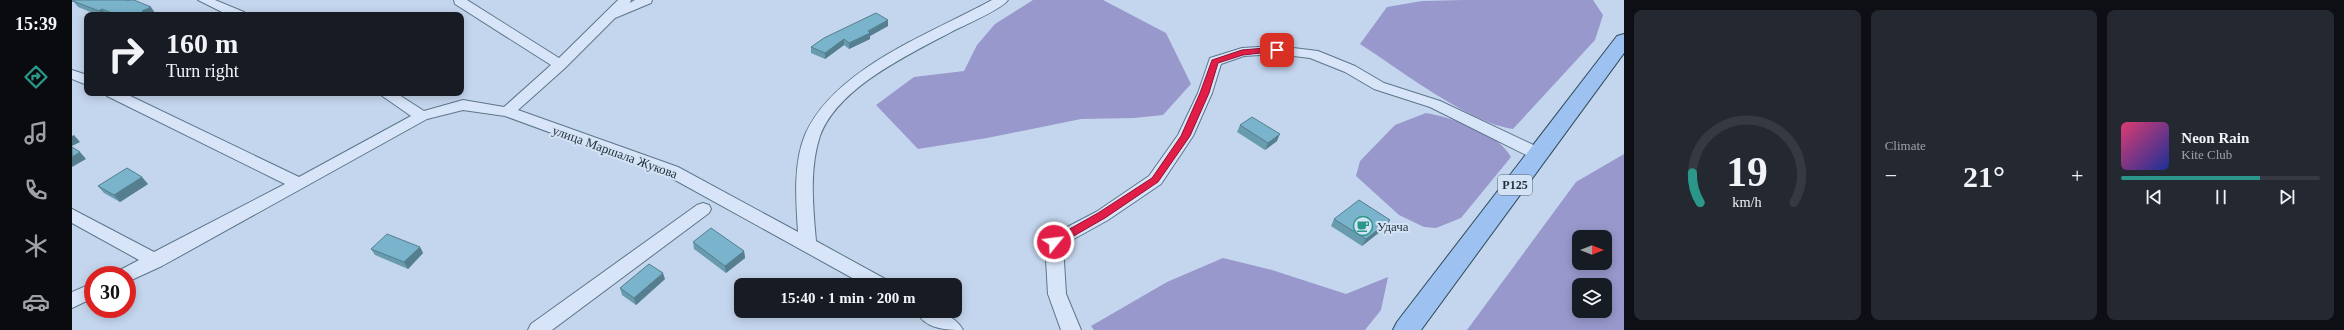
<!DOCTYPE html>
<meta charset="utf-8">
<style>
:root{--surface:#171b24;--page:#242831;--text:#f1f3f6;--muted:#9ea1a6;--line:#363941;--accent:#2b978a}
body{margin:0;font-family:Georgia,serif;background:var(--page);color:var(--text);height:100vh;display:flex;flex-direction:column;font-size:15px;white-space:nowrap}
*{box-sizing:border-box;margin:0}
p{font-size:13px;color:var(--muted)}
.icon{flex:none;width:22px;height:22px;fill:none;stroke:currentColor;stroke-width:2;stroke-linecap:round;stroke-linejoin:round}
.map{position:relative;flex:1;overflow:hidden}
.panel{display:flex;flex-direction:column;gap:10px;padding:10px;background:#0d0f14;width:720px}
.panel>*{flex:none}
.top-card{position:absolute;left:12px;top:12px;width:380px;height:84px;border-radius:8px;box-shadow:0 2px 10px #0003;background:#171b24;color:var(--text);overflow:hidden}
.needle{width:26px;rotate:90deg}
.controls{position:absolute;left:1500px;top:230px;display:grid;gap:8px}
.controls a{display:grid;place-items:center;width:40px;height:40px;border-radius:8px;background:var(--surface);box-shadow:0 2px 10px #0003;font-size:20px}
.speed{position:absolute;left:12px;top:266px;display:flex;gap:8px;font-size:20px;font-weight:700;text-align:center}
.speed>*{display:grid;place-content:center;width:52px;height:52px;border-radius:50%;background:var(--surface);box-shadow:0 2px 10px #0003;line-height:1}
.speed .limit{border:6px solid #d22;background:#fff;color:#111}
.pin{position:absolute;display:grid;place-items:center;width:34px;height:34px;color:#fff;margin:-17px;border-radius:8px;box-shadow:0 2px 6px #0006}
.me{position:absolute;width:44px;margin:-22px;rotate:61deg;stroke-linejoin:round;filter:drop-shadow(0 0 3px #0008)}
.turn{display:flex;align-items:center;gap:14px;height:84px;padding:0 16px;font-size:18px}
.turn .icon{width:52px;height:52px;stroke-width:2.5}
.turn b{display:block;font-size:28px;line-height:34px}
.big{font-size:30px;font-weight:700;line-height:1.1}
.panel .widget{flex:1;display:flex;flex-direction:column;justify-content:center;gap:6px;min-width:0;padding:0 14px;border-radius:8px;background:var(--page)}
.panel .dial{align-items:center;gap:0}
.dial svg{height:104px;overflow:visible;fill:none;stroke:var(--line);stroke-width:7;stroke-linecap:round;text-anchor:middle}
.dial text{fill:var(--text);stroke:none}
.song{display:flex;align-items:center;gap:12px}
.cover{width:48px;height:48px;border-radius:6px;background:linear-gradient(135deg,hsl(340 70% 55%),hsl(230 70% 35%))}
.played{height:4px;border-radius:2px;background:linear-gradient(90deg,var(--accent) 70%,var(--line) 70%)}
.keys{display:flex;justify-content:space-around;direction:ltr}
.heat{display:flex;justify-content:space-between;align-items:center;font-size:22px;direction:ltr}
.panel .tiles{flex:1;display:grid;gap:10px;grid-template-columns:repeat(3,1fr)}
.trip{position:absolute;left:662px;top:278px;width:228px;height:40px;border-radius:8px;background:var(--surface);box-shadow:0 2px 10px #0003;font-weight:700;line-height:40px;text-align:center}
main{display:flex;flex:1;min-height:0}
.tab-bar{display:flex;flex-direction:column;width:72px;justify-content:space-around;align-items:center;background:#090b0e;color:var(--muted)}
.tab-bar .icon{width:28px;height:28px}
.tab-bar .active{color:var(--accent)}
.tab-bar b{font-size:18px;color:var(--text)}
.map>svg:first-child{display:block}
</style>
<main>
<nav class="tab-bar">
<b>15:39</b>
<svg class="icon active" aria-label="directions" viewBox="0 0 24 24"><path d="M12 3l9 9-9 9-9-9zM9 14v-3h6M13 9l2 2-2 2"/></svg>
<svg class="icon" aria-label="music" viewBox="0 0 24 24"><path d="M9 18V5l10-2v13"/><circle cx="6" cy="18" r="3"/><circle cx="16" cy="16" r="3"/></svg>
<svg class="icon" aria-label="phone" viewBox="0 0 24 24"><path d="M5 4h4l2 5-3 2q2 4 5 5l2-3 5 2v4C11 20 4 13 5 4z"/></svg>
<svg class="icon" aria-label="climate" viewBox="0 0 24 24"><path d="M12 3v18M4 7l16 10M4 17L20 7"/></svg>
<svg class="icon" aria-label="car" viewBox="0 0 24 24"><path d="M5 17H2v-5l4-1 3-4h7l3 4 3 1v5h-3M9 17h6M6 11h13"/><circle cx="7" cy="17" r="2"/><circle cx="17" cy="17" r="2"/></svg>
</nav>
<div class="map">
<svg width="1552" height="330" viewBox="0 0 1552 330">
<rect width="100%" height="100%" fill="#c4d6ee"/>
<g fill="#9898cc" fill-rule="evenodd">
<polygon points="961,0 1031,0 1094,33 1119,84 1091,115 1062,118 1009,119 915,138 846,149 804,105 842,77 892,71 905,45 923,24"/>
<path d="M1392 0H1521L1531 15 1523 40 1441 129C1397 123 1327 69 1288 44L1315 7 1350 1Z"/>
<path d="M1354 113C1381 118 1425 132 1439 157L1389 218 1364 228 1352 227 1327 215 1284 176 1288 161 1323 125Z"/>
<path d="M1552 154V330H1395L1504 182ZM1507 237H1533V263H1507ZM1507 285H1533V311H1507Z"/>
<polygon points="1151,258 1200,270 1274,294 1316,277 1309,310 1293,330 1022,330 1019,326 1095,282"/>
</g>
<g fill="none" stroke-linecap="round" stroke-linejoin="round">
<g stroke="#5b7689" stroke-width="2">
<g id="street">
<polygon points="126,0 143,0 172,12 174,15 156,15"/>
<path d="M382 0H395L487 58 546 0H559L558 3 563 0H580L579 3 543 18 493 68 446 110 606 167 726 232C724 201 721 164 733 135 762 68 860 33 920 0H936C930 9 893 25 881 31 838 54 766 87 748 136 737 169 741 207 744 241L815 280 818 285H793L594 175 433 116 391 110 355 119 90 266 55 282V275H45L48 270 67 260 0 223V209L82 252 213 184 35 96 33 93H52L227 177 339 116 306 93H324L352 111 391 100 432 107 479 65 383 4Z"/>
<polygon points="1205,46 1246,51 1283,66 1312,83 1368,101 1472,150 1474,154 1472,158 1460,158 1358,107 1302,89 1273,72 1238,58 1205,54 1172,56 1149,64 1140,93 1121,136 1089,184 1036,220 991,245 994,294 1009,330 989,330 976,294 973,242 976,237 1024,212 1077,176 1106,135 1126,93 1138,58 1170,48"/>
<polygon points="0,70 15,75 15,85 0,79"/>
<polygon points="631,203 637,205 639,209 637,213 480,330 456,330 459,324 625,205"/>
<polygon points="21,283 21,298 0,308 0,292"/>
<path d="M844 311C861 311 881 312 891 330 873 330 853 329 844 311Z"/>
</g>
</g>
<g stroke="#2f4956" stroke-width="2">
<polygon id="primary" points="1552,34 1552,53 1349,330 1321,330 1325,322 1545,36"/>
</g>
<use href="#street" fill="#d8e5f9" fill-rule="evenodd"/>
<use href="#primary" fill="#9dc1f1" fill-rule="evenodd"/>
</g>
<g fill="#699baf">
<polygon points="0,0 53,0 83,13 81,14 85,15 26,15 6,7 2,2 0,2"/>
<polygon points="816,20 816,26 798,36 798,39 777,49 772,45 753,59 739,53 739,47"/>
<polygon points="1168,125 1205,141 1193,150 1165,132"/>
<polygon points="76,184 48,202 32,193 26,186"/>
<polygon points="1262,219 1318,220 1314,227 1290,246 1259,226"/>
<polygon points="621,242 672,251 673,258 654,273 622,249"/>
<polygon points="348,247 351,253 336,269 303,255 299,249"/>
<polygon points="593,279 564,305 550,295 548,288"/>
</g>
<g fill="#557e8f">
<polygon points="79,7 83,13 80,15 70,11"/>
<polygon points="30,9 34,15 30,15 27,11"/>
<polygon points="816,20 816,26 798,36 798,39 777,49 777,43"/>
<polygon points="772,39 772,45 753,59 753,53"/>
<polygon points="1208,134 1205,141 1193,150 1196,143"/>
<polygon points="2,135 8,142 0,146 0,136"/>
<polygon points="8,152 14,159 0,167 0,157"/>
<polygon points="70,177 76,184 48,202 42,195"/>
<polygon points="1318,220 1314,227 1290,246 1294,239"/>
<polygon points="348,247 351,253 336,269 332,262"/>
<polygon points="672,251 673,258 654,273 653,266"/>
<polygon points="591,273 593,279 564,305 562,298"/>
</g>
<g fill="#7ab4cc" stroke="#557e8f">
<polygon points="2,0 53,0 56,1 57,0 62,0 79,7 70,11 85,15 44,15 30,9 27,11 1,1"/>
<polygon points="804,13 816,20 796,31 798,33 777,43 772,39 753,53 739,47 752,38"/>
<polygon points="1180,117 1208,134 1196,143 1168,125"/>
<polygon points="0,147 8,152 0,157"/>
<polygon points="55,168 70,177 42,195 26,186"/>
<polygon points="1287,200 1318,220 1294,239 1262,219"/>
<polygon points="639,228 672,251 653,266 621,242"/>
<polygon points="315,234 348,247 332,262 299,249"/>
<polygon points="577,264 591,273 562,298 548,288"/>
</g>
<polygon fill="#e11d48" stroke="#92132f" points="1205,47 1207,48 1207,51 1171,55 1146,63 1137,93 1118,136 1086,182 1033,218 986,245 978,245 978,240 1026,213 1080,178 1109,136 1128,93 1140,60 1170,50"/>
<defs>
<g id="cafe-ring" transform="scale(1)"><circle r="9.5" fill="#d4e2f5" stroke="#2b978a" stroke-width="1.5"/><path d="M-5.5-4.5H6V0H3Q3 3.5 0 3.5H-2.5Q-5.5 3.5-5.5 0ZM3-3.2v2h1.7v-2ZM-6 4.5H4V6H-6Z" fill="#2b978a"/></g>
</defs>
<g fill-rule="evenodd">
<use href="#cafe-ring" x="1291" y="226"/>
</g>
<g text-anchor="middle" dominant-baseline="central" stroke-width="4" stroke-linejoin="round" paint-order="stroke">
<rect fill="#d4e2f5" stroke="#556571" stroke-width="1" x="1426" y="175" width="34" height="20" rx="3"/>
<g font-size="12" font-weight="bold" fill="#1f2f39">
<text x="1443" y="185">Р125</text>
</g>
<g font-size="13" fill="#1f2f39" stroke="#d4e2f5">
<text transform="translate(543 152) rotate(20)">улица Маршала Жукова</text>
</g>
<g font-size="13" fill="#1f2f39" stroke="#d4e2f5" text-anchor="start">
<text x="1305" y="226">Удача</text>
</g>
</g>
</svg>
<div class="controls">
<a><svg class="needle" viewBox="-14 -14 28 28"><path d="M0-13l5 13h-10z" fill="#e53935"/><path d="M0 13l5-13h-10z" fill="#9ea1a6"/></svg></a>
<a><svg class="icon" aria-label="layers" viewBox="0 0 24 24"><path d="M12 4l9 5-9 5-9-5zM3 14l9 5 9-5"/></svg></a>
</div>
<div class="speed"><div class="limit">30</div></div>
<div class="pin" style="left:1205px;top:50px;background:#d93025"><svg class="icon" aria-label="arrive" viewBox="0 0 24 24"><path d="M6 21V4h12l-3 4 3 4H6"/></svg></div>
<svg class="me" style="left:982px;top:242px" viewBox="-20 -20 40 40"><circle r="17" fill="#e11d48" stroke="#fff" stroke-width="3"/><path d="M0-11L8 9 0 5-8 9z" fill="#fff"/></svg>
<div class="trip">15:40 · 1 min · 200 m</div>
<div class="top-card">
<div class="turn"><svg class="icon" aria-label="right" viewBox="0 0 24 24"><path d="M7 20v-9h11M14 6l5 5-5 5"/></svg><div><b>160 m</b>Turn right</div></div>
</div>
</div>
<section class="panel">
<div class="tiles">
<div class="widget dial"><svg viewBox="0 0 100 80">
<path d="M14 69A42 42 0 1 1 86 69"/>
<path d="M14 69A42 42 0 0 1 8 46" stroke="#2b978a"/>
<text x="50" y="56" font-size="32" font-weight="700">19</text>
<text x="50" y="72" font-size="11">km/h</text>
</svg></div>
<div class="widget"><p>Climate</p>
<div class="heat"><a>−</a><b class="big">21°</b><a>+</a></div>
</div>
<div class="widget">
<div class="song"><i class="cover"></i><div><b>Neon Rain</b><p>Kite Club</p></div></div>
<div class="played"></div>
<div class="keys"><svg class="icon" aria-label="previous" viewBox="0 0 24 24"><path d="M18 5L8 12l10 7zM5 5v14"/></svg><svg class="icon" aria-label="pause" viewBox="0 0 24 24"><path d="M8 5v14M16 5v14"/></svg><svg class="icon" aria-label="next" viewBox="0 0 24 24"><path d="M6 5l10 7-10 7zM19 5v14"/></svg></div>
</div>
</div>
</section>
</main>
